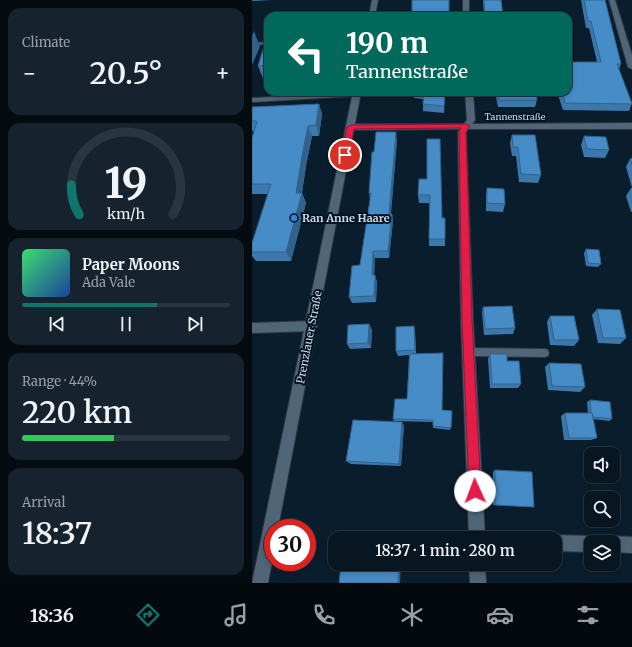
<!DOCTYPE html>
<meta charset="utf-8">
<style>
:root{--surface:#081621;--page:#16232e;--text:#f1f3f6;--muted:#989fa5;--line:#29353f;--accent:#0f766e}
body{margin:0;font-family:Merriweather,serif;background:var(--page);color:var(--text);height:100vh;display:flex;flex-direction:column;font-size:15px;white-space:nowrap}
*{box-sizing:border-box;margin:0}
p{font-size:13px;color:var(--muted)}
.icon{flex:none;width:22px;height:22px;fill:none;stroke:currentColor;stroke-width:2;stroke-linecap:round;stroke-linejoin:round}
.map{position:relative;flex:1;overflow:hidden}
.side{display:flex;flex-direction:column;gap:8px;padding:8px;background:#040c12;width:252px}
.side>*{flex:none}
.guide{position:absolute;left:12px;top:12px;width:308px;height:84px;border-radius:12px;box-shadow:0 2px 6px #0003,0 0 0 1px var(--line);background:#00695c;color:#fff;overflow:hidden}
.buttons{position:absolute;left:332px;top:447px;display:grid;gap:8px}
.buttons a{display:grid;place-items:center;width:36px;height:36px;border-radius:8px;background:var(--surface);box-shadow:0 2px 6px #0003,0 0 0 1px var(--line);font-size:20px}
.speed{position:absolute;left:12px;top:519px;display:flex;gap:8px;font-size:20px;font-weight:700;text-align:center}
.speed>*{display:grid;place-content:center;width:52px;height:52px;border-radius:50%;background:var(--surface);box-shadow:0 2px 6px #0003,0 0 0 1px var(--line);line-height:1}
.speed .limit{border:6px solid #d22;background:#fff;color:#111}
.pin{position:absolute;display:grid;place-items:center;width:34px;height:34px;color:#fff;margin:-17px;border:2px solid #fff;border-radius:50%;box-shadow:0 1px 4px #0007}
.me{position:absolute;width:44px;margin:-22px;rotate:358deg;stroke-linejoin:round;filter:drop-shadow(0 0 3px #0008)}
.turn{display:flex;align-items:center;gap:14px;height:84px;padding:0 16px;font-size:18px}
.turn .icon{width:52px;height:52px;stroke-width:2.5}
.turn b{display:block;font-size:28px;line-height:34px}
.big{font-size:30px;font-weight:600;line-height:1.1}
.side .tile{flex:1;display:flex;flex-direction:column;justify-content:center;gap:6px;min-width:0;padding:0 14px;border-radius:12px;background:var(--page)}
.side .dial{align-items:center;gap:0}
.dial svg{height:104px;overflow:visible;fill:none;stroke:var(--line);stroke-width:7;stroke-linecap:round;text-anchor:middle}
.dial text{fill:var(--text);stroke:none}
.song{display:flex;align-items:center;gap:12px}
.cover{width:48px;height:48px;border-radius:6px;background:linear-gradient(135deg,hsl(140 70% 55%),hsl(220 70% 35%))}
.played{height:4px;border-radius:2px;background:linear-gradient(90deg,var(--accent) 65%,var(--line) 65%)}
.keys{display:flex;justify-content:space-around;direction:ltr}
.heat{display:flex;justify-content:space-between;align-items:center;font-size:22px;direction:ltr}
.charge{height:6px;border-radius:3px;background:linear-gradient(90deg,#34c759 44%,var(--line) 0)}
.trip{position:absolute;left:76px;top:531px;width:234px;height:40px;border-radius:12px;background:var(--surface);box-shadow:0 2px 6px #0003,0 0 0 1px var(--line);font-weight:600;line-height:40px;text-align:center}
.tabs{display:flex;height:64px;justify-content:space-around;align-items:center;background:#03090d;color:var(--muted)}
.tabs .icon{width:28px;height:28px}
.tabs .current{color:var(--accent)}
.tabs b{font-size:18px;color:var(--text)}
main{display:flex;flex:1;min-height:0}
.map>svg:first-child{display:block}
</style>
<main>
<section class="side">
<div class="tile"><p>Climate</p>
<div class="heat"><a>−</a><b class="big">20.5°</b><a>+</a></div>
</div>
<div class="tile dial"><svg viewBox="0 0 100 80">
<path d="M14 69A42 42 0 1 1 86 69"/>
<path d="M14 69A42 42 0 0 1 8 46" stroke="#0f766e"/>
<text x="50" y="56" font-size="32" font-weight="700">19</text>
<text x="50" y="72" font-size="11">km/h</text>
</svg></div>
<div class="tile">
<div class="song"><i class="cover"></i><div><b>Paper Moons</b><p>Ada Vale</p></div></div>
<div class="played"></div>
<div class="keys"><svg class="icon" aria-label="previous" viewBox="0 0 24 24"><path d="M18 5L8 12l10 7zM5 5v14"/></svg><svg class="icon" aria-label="pause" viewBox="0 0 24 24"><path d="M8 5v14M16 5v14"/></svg><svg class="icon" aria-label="next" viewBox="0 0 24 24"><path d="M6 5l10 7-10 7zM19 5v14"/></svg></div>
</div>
<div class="tile"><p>Range · 44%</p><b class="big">220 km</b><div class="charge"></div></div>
<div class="tile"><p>Arrival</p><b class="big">18:37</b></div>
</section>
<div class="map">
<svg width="380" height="583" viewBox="0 0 380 583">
<rect width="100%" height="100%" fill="#0a1d2c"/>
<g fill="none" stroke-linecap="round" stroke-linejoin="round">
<g stroke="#2d3542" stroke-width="2">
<g id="service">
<polygon points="16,42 16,44 0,45 0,43"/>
<polygon points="217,348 293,349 296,350 297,353 296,356 293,357 217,356 214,355 213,352 214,349"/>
</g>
</g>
<g stroke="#2d3542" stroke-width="2">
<g id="minor">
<rect x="211" y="0" width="6" height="16"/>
<polygon points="357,0 363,0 380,55 380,69 376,67"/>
<polygon points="100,92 106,92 109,94 105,96 0,102 0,98"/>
<polygon points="213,92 221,92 223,120 220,124 380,123 380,129 216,129 214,132 221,320 233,538 217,538 209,320 206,132 208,129 99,130 95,127 99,124 212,124 215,120"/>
<polygon points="59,321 63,322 65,326 63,330 59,331 0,333 0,323"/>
<polygon points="303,535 339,536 344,539 346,542 339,542 339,552 303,551 303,538 297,538"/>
<polygon points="361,536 380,537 380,553 361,552 361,542 354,542 356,539"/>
<polygon points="217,564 233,564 234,583 218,583"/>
</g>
</g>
<g stroke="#2d3542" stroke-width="2">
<g id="secondary">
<polygon points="120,0 126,0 123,16 117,16"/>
<polygon points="101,92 109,92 26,528 21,528 21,556 16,583 0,583"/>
</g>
</g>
<use href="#service" fill="#506578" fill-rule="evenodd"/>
<use href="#minor" fill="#506578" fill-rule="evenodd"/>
<use href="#secondary" fill="#506578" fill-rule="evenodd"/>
</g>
<g fill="#3c78ab">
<polygon points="0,0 19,0 0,1"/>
<polygon points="160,0 197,16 160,16"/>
<polygon points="231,0 249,0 251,16 232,16"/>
<polygon points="329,0 353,0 369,64 367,69 380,103 377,111 311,110 305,92 316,92 345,62 337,28 334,28"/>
<polygon points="16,33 16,81 12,81 6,66"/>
<polygon points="132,92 193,92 192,113 171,111 171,99 162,98 162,96 133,95"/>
<polygon points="243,92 283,92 285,100 283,107 246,107"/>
<polygon points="67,104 70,114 67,136 60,136 54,166 50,193 54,203 39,261 4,261 0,256 0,243 16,194 0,194 0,138 2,131 0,131 0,107"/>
<polygon points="260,135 289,175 286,183 267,182 264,156 260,156 258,143"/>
<polygon points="332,136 357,150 353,158 332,157 329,145"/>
<polygon points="145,140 139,214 140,214 141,221 137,258 123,258 122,275 125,282 124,302 100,303 97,297 108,265 118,200 117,193 122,152"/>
<polygon points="380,158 380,212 379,212 374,196 379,188 380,188 374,167 378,159"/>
<polygon points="175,179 190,218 193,218 193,246 177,246 177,203 167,203 166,195"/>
<polygon points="235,188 253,204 251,212 234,211 234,196"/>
<polygon points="334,249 349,264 346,267 334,266 332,253"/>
<polygon points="231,307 263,328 261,334 232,335 230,313"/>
<polygon points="345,309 374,338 368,344 346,343 340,315"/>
<polygon points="298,316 327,340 322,346 298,345 295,322"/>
<polygon points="117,324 120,330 119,348 98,349 95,344"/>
<polygon points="162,326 163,332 164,353 190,410 200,411 198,430 181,428 181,422 142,421 141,419 155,399 157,355 146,356 144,351"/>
<polygon points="238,354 255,361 269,384 266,388 238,388 236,359"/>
<polygon points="297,363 333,387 328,392 296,390 293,367"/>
<polygon points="338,400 360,419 357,421 341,419 345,438 339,440 312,440 309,416 313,413 336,413 335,402"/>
<polygon points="150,422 152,426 149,466 99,464 94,461"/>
<polygon points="243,470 282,507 241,505 241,472"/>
</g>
<g fill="#31628b">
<polygon points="2,31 8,47 0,65 0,36"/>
<polygon points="67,104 70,114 67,136 64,125"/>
<polygon points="56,126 60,136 54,166 50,193 54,203 39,261 34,252 50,156"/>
<polygon points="144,132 145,140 138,221 137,214"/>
<polygon points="140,214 141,221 137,258 136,251"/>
<polygon points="121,251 123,258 122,282 120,275"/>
<polygon points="123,275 125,282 124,302 122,296"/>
<polygon points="117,324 120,330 119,348 116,343"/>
<polygon points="162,326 163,332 164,355 163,350"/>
<polygon points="150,422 152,426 149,466 147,464"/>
<polygon points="147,564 149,564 148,583 146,583"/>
</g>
<g fill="#468cc7" stroke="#31628b">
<polygon points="160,0 197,0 197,16 176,16 176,13 160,13"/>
<polygon points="232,0 249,0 251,16 233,16"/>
<polygon points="332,0 353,0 369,64 365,64 380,104 313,103 310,92 316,92 316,62 349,62 339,21 336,21"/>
<polygon points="16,33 16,65 6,66"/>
<polygon points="172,92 193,92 192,106 171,104"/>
<polygon points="246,92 283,92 285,100 247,100"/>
<polygon points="67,104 64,125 56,126 50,156 44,193 50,193 34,252 0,252 0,243 19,184 0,184 0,138 5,121 0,121 0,107"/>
<polygon points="124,132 144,132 137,214 140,214 136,251 121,251 120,275 123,275 122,296 97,297 100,266 108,265 119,193 117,193 120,152 122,152"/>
<polygon points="260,135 283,135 289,175 269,174 266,147 261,147"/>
<polygon points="332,136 354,137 357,150 335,149"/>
<polygon points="175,139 188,139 190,218 193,218 193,239 177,239 178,195 166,195 167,179 175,179"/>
<polygon points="380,158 380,165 378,159"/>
<polygon points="235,188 252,189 253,204 235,203"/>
<polygon points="334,249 347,250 349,264 336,263"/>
<polygon points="260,306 263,328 233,329 231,307"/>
<polygon points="345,309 368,310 374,338 351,338"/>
<polygon points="298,316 322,316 327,340 302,340"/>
<polygon points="117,324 116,343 95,344 96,325"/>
<polygon points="162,326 163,350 144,351 144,327"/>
<polygon points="191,353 190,410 200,411 199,428 181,426 181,420 141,419 143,399 155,399 158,354"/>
<polygon points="238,354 255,354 255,361 267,361 269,384 240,384"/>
<polygon points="297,363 329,364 333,387 300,386"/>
<polygon points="338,400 358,402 360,419 341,417 340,413 339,413"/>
<polygon points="313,413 340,413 345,438 317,438"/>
<polygon points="101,420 150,422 147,464 94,461"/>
<polygon points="243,470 280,472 282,507 243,505"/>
<polygon points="89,564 147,564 146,583 87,583"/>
</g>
<polygon fill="#e11d48" stroke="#92132f" points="215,124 218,126 214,132 220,320 229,491 227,496 223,497 218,496 217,491 210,320 207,132 209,128 102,129 97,155 93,158 89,155 95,127 99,125"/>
<circle fill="#3f7fe0" stroke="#031323" stroke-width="1.5" cx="42" cy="218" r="4"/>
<g text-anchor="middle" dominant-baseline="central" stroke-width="4" stroke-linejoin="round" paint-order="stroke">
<g font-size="9" fill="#ccd8e3" stroke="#031323">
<text x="263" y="116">Tannenstraße</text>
</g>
<g font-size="11" font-weight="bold" fill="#ccd8e3" stroke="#031323" text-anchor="start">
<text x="50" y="218">Ran Anne Haare</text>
</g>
<g font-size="11" fill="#ccd8e3" stroke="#031323">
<text transform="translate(57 337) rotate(-79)">Prenzlauer Straße</text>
</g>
</g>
</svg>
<div class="buttons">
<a><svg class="icon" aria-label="sound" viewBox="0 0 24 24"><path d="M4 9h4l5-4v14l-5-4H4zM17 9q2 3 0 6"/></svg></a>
<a><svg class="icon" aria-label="search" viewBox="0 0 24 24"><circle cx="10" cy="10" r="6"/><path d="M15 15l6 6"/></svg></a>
<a><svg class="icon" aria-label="layers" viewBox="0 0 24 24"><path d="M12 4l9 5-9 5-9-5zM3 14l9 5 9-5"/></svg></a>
</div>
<div class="speed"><div class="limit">30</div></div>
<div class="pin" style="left:93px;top:155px;background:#d93025"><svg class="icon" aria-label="arrive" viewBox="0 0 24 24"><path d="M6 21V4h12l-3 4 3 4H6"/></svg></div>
<svg class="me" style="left:223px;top:491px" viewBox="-20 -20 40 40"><circle r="19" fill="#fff"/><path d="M0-13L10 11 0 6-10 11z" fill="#e11d48"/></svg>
<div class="trip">18:37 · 1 min · 280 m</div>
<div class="guide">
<div class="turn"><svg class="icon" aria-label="left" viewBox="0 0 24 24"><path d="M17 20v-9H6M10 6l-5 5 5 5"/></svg><div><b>190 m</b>Tannenstraße</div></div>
</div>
</div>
</main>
<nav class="tabs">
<b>18:36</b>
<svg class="icon current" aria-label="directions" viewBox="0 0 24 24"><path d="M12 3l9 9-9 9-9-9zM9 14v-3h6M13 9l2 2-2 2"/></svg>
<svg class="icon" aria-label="music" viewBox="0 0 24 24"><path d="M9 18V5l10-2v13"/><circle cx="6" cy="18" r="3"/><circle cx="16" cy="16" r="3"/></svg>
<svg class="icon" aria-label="phone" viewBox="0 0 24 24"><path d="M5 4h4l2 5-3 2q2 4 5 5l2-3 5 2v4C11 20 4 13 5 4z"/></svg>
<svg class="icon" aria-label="climate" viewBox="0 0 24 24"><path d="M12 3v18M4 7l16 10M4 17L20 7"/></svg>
<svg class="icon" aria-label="car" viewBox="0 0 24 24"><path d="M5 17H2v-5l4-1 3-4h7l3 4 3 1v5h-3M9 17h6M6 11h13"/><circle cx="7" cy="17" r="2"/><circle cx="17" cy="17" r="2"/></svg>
<svg class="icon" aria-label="filters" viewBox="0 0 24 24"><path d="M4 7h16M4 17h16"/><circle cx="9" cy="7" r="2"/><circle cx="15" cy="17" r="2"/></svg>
</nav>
